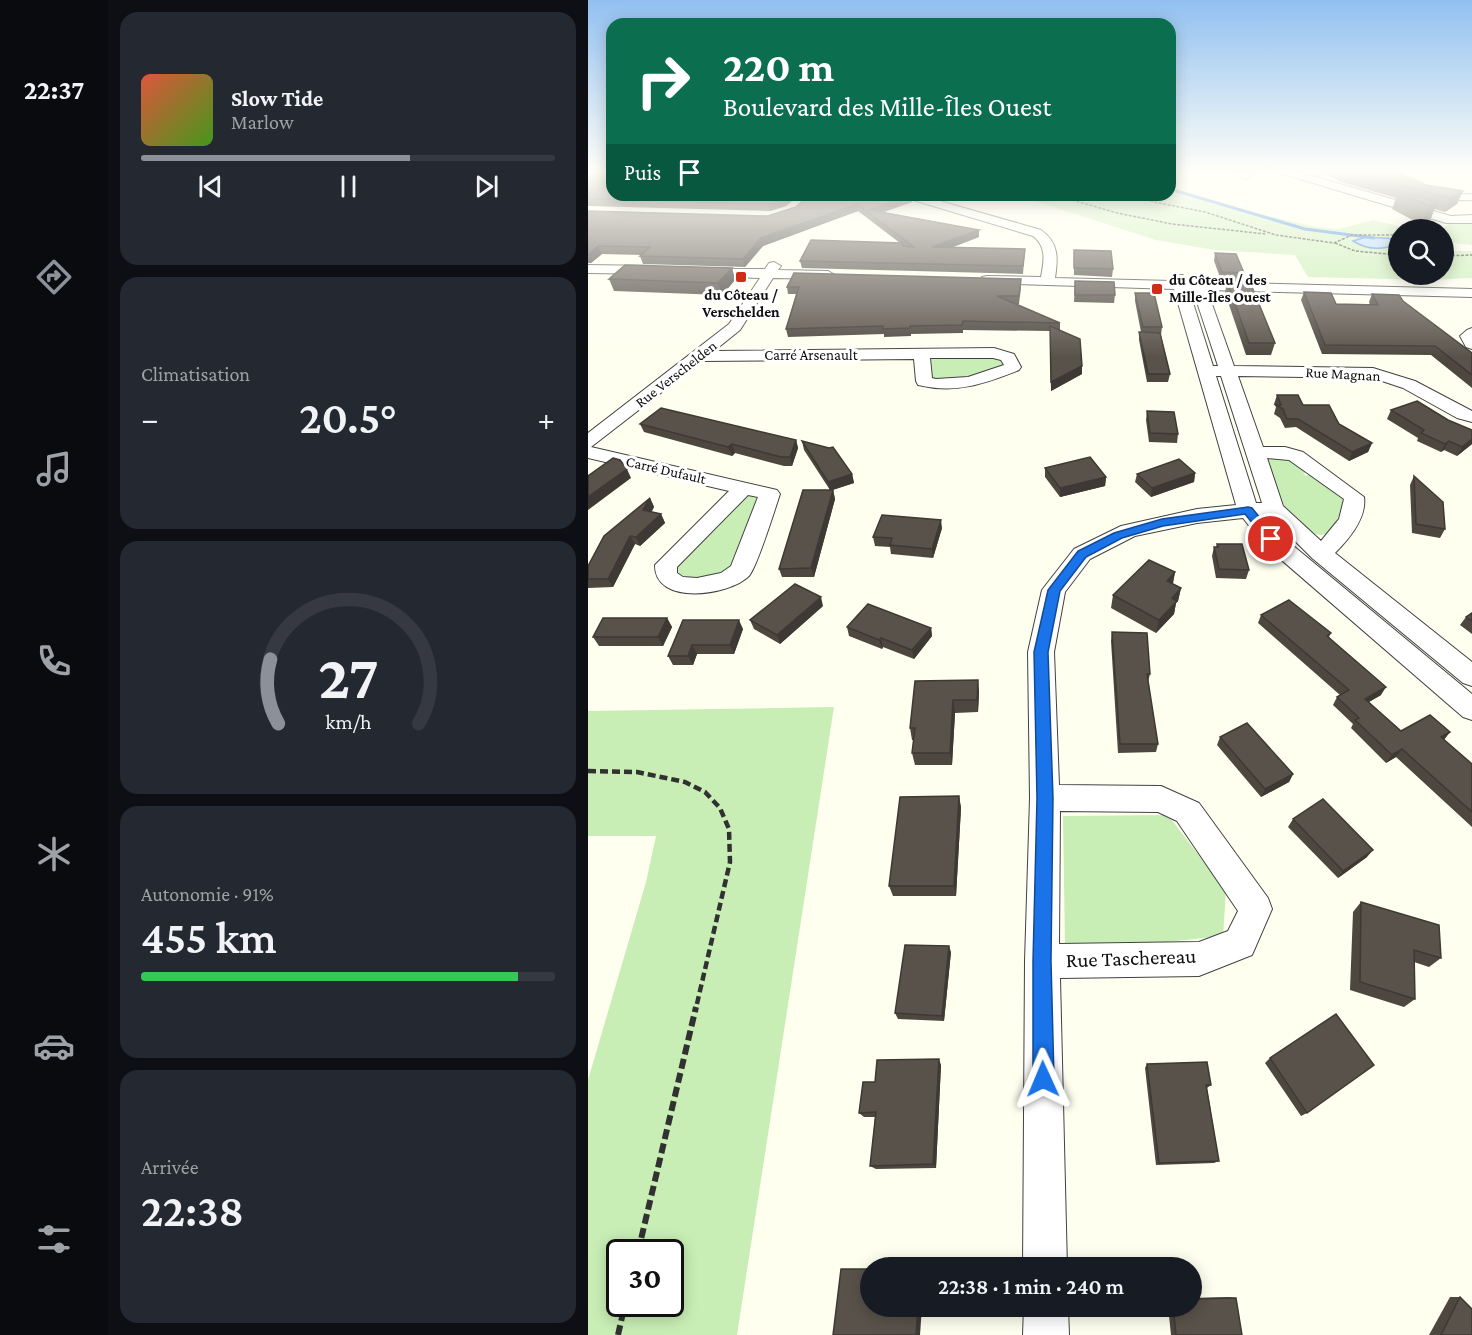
<!DOCTYPE html>
<html lang="fr">
<meta charset="utf-8">
<style>
:root{--surface:#171b24;--page:#242831;--text:#f1f3f6;--muted:#9ea1a6;--line:#363941;--accent:#8c9099}
body{margin:0;font-family:"Crimson Pro",serif;background:var(--page);color:var(--text);height:100vh;display:flex;flex-direction:column;font-size:22px;white-space:nowrap}
*{box-sizing:border-box;margin:0}
p{font-size:20px;color:var(--muted)}
.icon{flex:none;width:33px;height:33px;fill:none;stroke:currentColor;stroke-width:2;stroke-linecap:round;stroke-linejoin:round}
.map{position:relative;flex:1;overflow:hidden}
.panel{display:flex;flex-direction:column;gap:12px;padding:12px;background:#0d0f14;width:480px}
.panel>*{flex:none}
.top-card{position:absolute;left:18px;top:18px;width:570px;height:183px;border-radius:18px;box-shadow:0 3px 15px #0003;background:#0b6e4f;color:#fff;overflow:hidden}
.controls{position:absolute;left:800px;top:219px;display:grid;gap:12px}
.controls a{display:grid;place-items:center;width:66px;height:66px;border-radius:50%;background:var(--surface);box-shadow:0 3px 15px #0003;font-size:30px}
.speed{position:absolute;left:18px;top:1239px;display:flex;gap:12px;font-size:30px;font-weight:700;text-align:center}
.speed>*{display:grid;place-content:center;width:78px;height:78px;border-radius:50%;background:var(--surface);box-shadow:0 3px 15px #0003;line-height:1}
.speed .limit{border:3px solid #111;border-radius:9px;background:#fff;color:#111}
.pin{position:absolute;display:grid;place-items:center;width:51px;height:51px;color:#fff;margin:-26px;border:3px solid #fff;border-radius:50%;box-shadow:0 2px 6px #0007}
.me{position:absolute;width:66px;margin:-33px;rotate:359deg;stroke-linejoin:round;filter:drop-shadow(0 0 4px #0008)}
.turn{display:flex;align-items:center;gap:21px;height:126px;padding:0 18px;font-size:27px}
.turn .icon{width:78px;height:78px;stroke-width:2.5}
.turn b{display:block;font-size:42px;line-height:51px}
.then{display:flex;align-items:center;height:57px;padding:0 18px;background:#0003;gap:12px;font-size:22px}
.big{font-size:45px;font-weight:600;line-height:1.1}
.panel .card{flex:1;display:flex;flex-direction:column;justify-content:center;gap:9px;min-width:0;padding:0 21px;border-radius:18px;background:var(--page)}
.panel .dial{align-items:center;gap:0}
.dial svg{height:156px;overflow:visible;fill:none;stroke:var(--line);stroke-width:7;stroke-linecap:round;text-anchor:middle}
.dial text{fill:var(--text);stroke:none}
.song{display:flex;align-items:center;gap:18px}
.cover{width:72px;height:72px;border-radius:9px;background:linear-gradient(135deg,hsl(10 70% 55%),hsl(100 70% 35%))}
.played{height:6px;border-radius:3px;background:linear-gradient(90deg,var(--accent) 65%,var(--line) 65%)}
.keys{display:flex;justify-content:space-around;direction:ltr}
.heat{display:flex;justify-content:space-between;align-items:center;font-size:33px;direction:ltr}
.charge{height:9px;border-radius:4px;background:linear-gradient(90deg,#34c759 91%,var(--line) 0)}
.trip{position:absolute;left:272px;top:1257px;width:342px;height:60px;border-radius:30px;background:var(--surface);box-shadow:0 3px 15px #0003;font-weight:600;line-height:60px;text-align:center}
main{display:flex;flex:1;min-height:0}
.dock{display:flex;flex-direction:column;width:108px;justify-content:space-around;align-items:center;background:#090b0e;color:var(--muted)}
.dock .icon{width:42px;height:42px}
.dock .active{color:var(--accent)}
.dock b{font-size:27px;color:var(--text)}
.map>svg:first-child{display:block}
</style>
<main>
<nav class="dock">
<b>22:37</b>
<svg class="icon active" aria-label="directions" viewBox="0 0 24 24"><path d="M12 3l9 9-9 9-9-9zM9 14v-3h6M13 9l2 2-2 2"/></svg>
<svg class="icon" aria-label="music" viewBox="0 0 24 24"><path d="M9 18V5l10-2v13"/><circle cx="6" cy="18" r="3"/><circle cx="16" cy="16" r="3"/></svg>
<svg class="icon" aria-label="phone" viewBox="0 0 24 24"><path d="M5 4h4l2 5-3 2q2 4 5 5l2-3 5 2v4C11 20 4 13 5 4z"/></svg>
<svg class="icon" aria-label="climate" viewBox="0 0 24 24"><path d="M12 3v18M4 7l16 10M4 17L20 7"/></svg>
<svg class="icon" aria-label="car" viewBox="0 0 24 24"><path d="M5 17H2v-5l4-1 3-4h7l3 4 3 1v5h-3M9 17h6M6 11h13"/><circle cx="7" cy="17" r="2"/><circle cx="17" cy="17" r="2"/></svg>
<svg class="icon" aria-label="filters" viewBox="0 0 24 24"><path d="M4 7h16M4 17h16"/><circle cx="9" cy="7" r="2"/><circle cx="15" cy="17" r="2"/></svg>
</nav>
<section class="panel">
<div class="card">
<div class="song"><i class="cover"></i><div><b>Slow Tide</b><p>Marlow</p></div></div>
<div class="played"></div>
<div class="keys"><svg class="icon" aria-label="previous" viewBox="0 0 24 24"><path d="M18 5L8 12l10 7zM5 5v14"/></svg><svg class="icon" aria-label="pause" viewBox="0 0 24 24"><path d="M8 5v14M16 5v14"/></svg><svg class="icon" aria-label="next" viewBox="0 0 24 24"><path d="M6 5l10 7-10 7zM19 5v14"/></svg></div>
</div>
<div class="card"><p>Climatisation</p>
<div class="heat"><a>−</a><b class="big">20.5°</b><a>+</a></div>
</div>
<div class="card dial"><svg viewBox="0 0 100 80">
<path d="M14 69A42 42 0 1 1 86 69"/>
<path d="M14 69A42 42 0 0 1 10 36" stroke="#8c9099"/>
<text x="50" y="56" font-size="32" font-weight="700">27</text>
<text x="50" y="72" font-size="11">km/h</text>
</svg></div>
<div class="card"><p>Autonomie · 91%</p><b class="big">455 km</b><div class="charge"></div></div>
<div class="card"><p>Arrivée</p><b class="big">22:38</b></div>
</section>
<div class="map">
<svg width="884" height="1335" viewBox="0 0 884 1335">
<rect width="100%" height="100%" fill="#fffff0"/>
<g fill="#c9eeb5" fill-rule="evenodd">
<polygon points="582,188 664,212 728,227 751,229 785,220 823,229 810,230 810,239 778,237 765,241 773,246 810,244 810,274 855,274 855,251 884,251 884,278 842,280 720,277 707,255 627,250 568,240 428,195 582,195"/>
<polygon points="884,222 884,245 855,242 855,230 852,230 863,223"/>
<path d="M406 355 421 366C396 375 369 389 343 377L339 356Z"/>
<path d="M682 458 702 460 719 472 715 473 718 476 722 474 756 499V504C752 513 747 527 739 533 725 543 699 512 693 500 686 488 683 473 678 460Z"/>
<path d="M154 496H166L172 500 147 569C122 577 109 586 85 570Z"/>
<path d="M246 707 149 1335H0V1080L58 882 68 836H0V711ZM82 1252V1304H32V1252Z"/>
<polygon points="580,815 638,891 635,936 560,944 477,946 475,816"/>
</g>
<path fill="#afd3fc" stroke="#2f79db" stroke-width="1.5" d="M778 237 810 239V244C795 250 779 250 765 241Z"/>
<g fill="none" stroke-linecap="round" stroke-linejoin="round">
<polyline stroke="#2f79db" stroke-width="3" points="582,189 717,229 786,238"/>
<g stroke="#424242" stroke-width="2">
<g id="minor">
<polygon points="651,171 661,171 663,176 658,179 654,178"/>
<polygon points="691,171 707,171 863,216 884,215 884,223 858,223 692,173"/>
<path d="M789 171C823 171 843 197 884 194V200C858 202 807 189 789 171Z"/>
<path d="M313 195H331L453 230C471 243 470 258 467 278L584 281 585 275H595L598 281H602L603 275H613L616 282 884 289V297L619 290 646 366 785 368 827 381 884 411V422L869 418 815 388 785 378 650 376 675 447H697L715 452 776 497C779 518 761 539 747 553L884 662V686L875 683 724 558 681 515 676 516 691 534 884 694V720L875 717 675 544 655 518 609 523 547 536 502 559 477 592 466 652 471 785 573 786 611 803 680 898 684 909 664 955 611 976 472 978 479 1268H435L437 961 442 798 440 652 454 590 486 549 533 526 609 509 648 505 586 289 394 283 392 280 394 277 399 276 453 277C456 261 459 247 445 236L315 197ZM601 290H605L630 366H625ZM628 376H633L674 503H668ZM679 458 701 460 756 499 751 519 733 541 695 506ZM472 811 570 812 589 821 650 911 640 931 611 942 471 944Z"/>
<path d="M186 262 193 266 190 270 240 271 247 275 240 279 185 278 152 330 126 351 406 348 426 354 433 367 431 370C396 384 367 394 330 385L328 381 326 359 114 361 3 447 189 490 192 494C187 509 169 567 161 576 141 596 66 606 67 565L141 491 0 458V433L141 324 172 278 111 276 106 275 104 272 106 269H177L181 263ZM342 358H405L413 360 416 365 380 377 348 379 344 378ZM160 495 170 497 143 566 133 573 109 578 95 577 89 573V567Z"/>
<polygon points="0,265 66,266 73,270 66,274 0,273"/>
<polygon points="884,328 884,349 878,347 872,336 879,330"/>
<polygon points="436,1306 480,1306 481,1335 435,1335"/>
</g>
</g>
<g stroke="#313131" stroke-width="1.5" stroke-dasharray="3 1.5" stroke-linecap="butt">
<polyline points="467,195 529,213 584,224 678,234"/>
<polyline points="545,195 566,202 617,212 688,235 746,243 764,235 810,235"/>
<polyline points="747,243 767,251 810,255"/>
<polyline points="855,256 884,255"/>
</g>
<polyline stroke="#313131" stroke-width="4.5" stroke-dasharray="8 4" stroke-linecap="butt" points="0,771 49,772 97,782 117,792 132,808 141,829 142,862 108,1008"/>
<g stroke="#313131" stroke-width="6" stroke-dasharray="10 4.5" stroke-linecap="butt">
<polyline points="50,1252 108,1007"/>
<polyline points="30,1335 37,1304"/>
</g>
<use href="#minor" fill="#fff" fill-rule="evenodd"/>
</g>
<g fill="#4d4740">
<polygon points="732,171 807,171 838,185 875,191 869,204 857,212 846,209 842,221 834,225 804,209 808,198 753,182"/>
<polygon points="0,178 24,195 211,195 198,206 182,211 0,206"/>
<polygon points="323,195 324,202 295,212 391,230 391,237 364,247 437,249 435,274 214,268 212,261 312,243 270,211 175,246 157,267 55,264 52,256 54,255 14,254 3,263 0,211 180,216"/>
<polygon points="486,250 525,269 524,277 486,275"/>
<polygon points="627,253 656,273 654,281 633,280 626,261"/>
<polygon points="144,268 147,280 134,295 26,291 21,279"/>
<polygon points="487,281 527,295 526,303 486,302"/>
<polygon points="639,281 687,343 683,355 658,355 637,293"/>
<polygon points="199,287 433,287 431,304 428,304 472,323 472,330 494,374 463,391 462,331 375,330 375,333 323,334 323,336 296,337 296,334 200,337 198,329 208,294 200,294"/>
<polygon points="716,292 748,304 782,305 781,302 784,294 815,301 884,353 884,388 843,355 734,354 713,300"/>
<polygon points="547,293 574,327 573,335 582,374 580,382 559,382 551,340 551,332 553,332 547,301"/>
<polygon points="689,395 715,405 751,424 784,443 780,452 761,461 708,427 697,428 692,418 686,414 688,407 686,404"/>
<polygon points="803,410 860,420 884,430 884,444 869,456 856,450 853,452 829,441 830,438 799,419"/>
<polygon points="559,411 590,434 589,443 561,442 558,420"/>
<polygon points="52,424 208,440 210,448 204,466 196,466 147,453 144,456 56,432"/>
<polygon points="214,441 264,474 266,483 243,490 245,490 247,499 226,577 194,577 191,569 242,490 216,450"/>
<polygon points="457,468 518,477 517,486 472,497 457,477"/>
<polygon points="607,473 606,482 563,497 547,482 549,474"/>
<polygon points="826,476 857,529 852,538 824,533 822,485"/>
<polygon points="62,498 66,507 63,512 73,514 77,523 52,546 47,544 25,587 0,588 0,566"/>
<polygon points="354,528 345,558 303,554 302,547 287,546 285,537"/>
<polygon points="629,544 661,570 658,579 628,578 624,556 626,547 628,547"/>
<polygon points="587,572 585,584 593,588 590,601 588,603 586,614 568,633 523,608 525,595"/>
<polygon points="235,606 192,644 166,629 162,620"/>
<polygon points="884,613 884,634 872,625 878,617"/>
<polygon points="673,615 743,633 741,637 793,695 781,702 813,731 862,732 856,740 884,764 884,827 808,757 798,763 763,728 765,724 745,705 749,697 752,695 670,623"/>
<polygon points="79,618 84,627 75,646 11,646 5,637"/>
<polygon points="95,620 155,629 146,654 109,654 105,665 85,665 80,656"/>
<polygon points="259,627 343,628 344,636 326,659 295,647 294,649 261,636"/>
<polygon points="524,632 562,674 560,682 570,744 568,752 530,753 523,641"/>
<polygon points="390,680 391,693 390,712 367,713 364,765 327,765 324,753 326,740 324,740 322,728"/>
<polygon points="632,737 705,774 701,782 673,797 629,745"/>
<polygon points="371,796 373,808 368,896 305,896 301,886"/>
<polygon points="705,819 779,857 750,878 700,827"/>
<polygon points="773,902 853,958 841,967 826,962 827,999 816,1007 762,990 765,912"/>
<polygon points="363,952 356,1021 310,1019 307,1013"/>
<polygon points="682,1058 719,1113 713,1116 677,1063"/>
<polygon points="559,1064 623,1085 619,1088 631,1161 626,1163 568,1165 557,1068"/>
<polygon points="353,1065 348,1168 288,1169 282,1166 287,1117 276,1117 271,1113 287,1082"/>
<polygon points="641,1297 648,1298 654,1335 583,1335 580,1306 603,1306 603,1298"/>
<polygon points="862,1297 872,1297 884,1335 841,1335"/>
</g>
<g fill="#3e3934">
<polygon points="875,191 869,204 857,212 862,198"/>
<polygon points="201,195 211,195 198,206 182,211 180,204"/>
<polygon points="323,195 324,202 285,216 281,210"/>
<polygon points="849,202 842,221 834,225 841,206"/>
<polygon points="269,204 270,211 175,246 157,267 155,259 173,238"/>
<polygon points="391,230 391,237 345,255 344,247"/>
<polygon points="10,246 14,254 3,263 0,263 0,255"/>
<polygon points="144,268 147,280 134,295 130,283"/>
<polygon points="494,366 494,374 463,391 463,382"/>
<polygon points="884,439 884,444 869,456 874,447"/>
<polygon points="208,440 210,448 204,466 202,457"/>
<polygon points="861,441 856,450 853,452 857,444"/>
<polygon points="784,443 780,452 761,461 764,452"/>
<polygon points="144,444 147,453 144,456 140,447"/>
<polygon points="39,469 43,478 0,510 0,497"/>
<polygon points="607,473 606,482 563,497 564,488"/>
<polygon points="264,474 266,483 242,491 240,482"/>
<polygon points="518,477 517,486 472,497 472,488"/>
<polygon points="245,490 247,499 226,577 223,568"/>
<polygon points="62,498 66,507 60,519 55,510"/>
<polygon points="73,514 77,523 52,546 48,537"/>
<polygon points="353,520 354,528 345,558 344,549"/>
<polygon points="42,536 47,544 25,587 20,579"/>
<polygon points="587,572 584,586 579,581"/>
<polygon points="593,588 590,601 588,603 586,614 568,633 571,620 584,598"/>
<polygon points="233,597 235,606 192,644 189,635"/>
<polygon points="79,618 84,627 75,646 70,637"/>
<polygon points="151,620 155,629 146,654 142,645"/>
<polygon points="343,628 344,636 326,659 324,650"/>
<polygon points="293,638 295,647 294,649 291,640"/>
<polygon points="104,645 109,654 105,665 100,656"/>
<polygon points="390,680 391,693 390,712 389,700"/>
<polygon points="798,687 793,695 772,707 777,699"/>
<polygon points="365,700 367,713 364,765 362,753"/>
<polygon points="862,732 855,740 853,737"/>
<polygon points="814,749 808,757 798,763 804,755"/>
<polygon points="705,774 701,782 673,797 677,789"/>
<polygon points="371,796 373,808 368,896 366,886"/>
<polygon points="785,850 779,857 750,878 755,871"/>
<polygon points="361,946 363,952 356,1021 354,1016"/>
<polygon points="351,1059 353,1065 348,1168 345,1164"/>
<polygon points="330,1306 334,1306 332,1335 328,1335"/>
</g>
<g fill="#59524a" stroke="#3e3934" stroke-width="1.5">
<polygon points="10,171 24,171 24,195 201,195 196,199 180,204 0,199 0,178"/>
<polygon points="762,171 807,171 838,185 875,191 862,198"/>
<polygon points="810,191 849,202 841,206"/>
<polygon points="221,195 322,195 281,210 391,230 344,247 437,249 435,266 212,261 223,240 314,243 315,246 326,247 269,204 173,238 155,259 52,256 62,247 10,246 0,255 0,211 180,216 208,207"/>
<polygon points="486,250 523,251 525,269 486,268"/>
<polygon points="627,253 648,254 656,273 634,272"/>
<polygon points="37,265 144,268 130,283 21,279"/>
<polygon points="206,273 433,279 431,296 409,296 472,323 375,321 374,325 322,326 322,328 295,329 295,326 198,329 211,287 199,287"/>
<polygon points="487,281 526,282 527,295 487,295"/>
<polygon points="639,281 662,282 687,343 661,343"/>
<polygon points="716,292 743,293 748,304 790,305 784,294 811,295 815,301 884,353 884,375 847,346 737,345"/>
<polygon points="547,293 566,293 574,327 555,327"/>
<polygon points="462,326 492,339 494,366 463,382"/>
<polygon points="551,332 572,333 582,374 560,374"/>
<polygon points="689,395 710,395 715,405 741,405 751,424 784,443 764,452 710,419 699,419 695,409 688,405 693,405"/>
<polygon points="829,401 860,420 884,430 884,439 874,447 861,441 857,444 833,433 836,430 803,410"/>
<polygon points="73,408 208,440 202,457 193,457 144,444 140,447 52,424"/>
<polygon points="559,411 586,412 590,434 562,433"/>
<polygon points="214,441 241,448 245,447 264,474 240,482"/>
<polygon points="502,457 518,477 472,488 457,468"/>
<polygon points="25,458 32,460 39,469 0,497 0,476"/>
<polygon points="591,459 607,473 564,488 549,474"/>
<polygon points="826,476 855,502 857,529 828,524"/>
<polygon points="215,490 245,490 223,568 191,569"/>
<polygon points="62,498 55,510 73,514 48,537 42,536 20,579 0,579 0,566 16,536"/>
<polygon points="294,515 353,520 344,549 302,545 304,538 285,537"/>
<polygon points="629,544 654,544 661,570 631,569 626,547 630,547"/>
<polygon points="561,560 587,572 579,581 593,588 584,598 589,601 571,620 525,595"/>
<polygon points="207,584 233,597 189,635 162,620"/>
<polygon points="701,600 743,633 739,636 798,687 777,699 813,731 842,715 862,732 853,737 884,764 884,812 814,749 804,755 767,720 771,718 749,697 761,690 673,615"/>
<polygon points="280,604 343,628 324,650 293,638 291,640 259,627"/>
<polygon points="884,613 884,621 878,617"/>
<polygon points="15,618 79,618 70,637 5,637"/>
<polygon points="95,620 151,620 142,645 104,645 100,656 80,656"/>
<polygon points="524,632 559,633 562,674 559,674 570,744 532,744"/>
<polygon points="390,680 389,700 365,700 362,753 324,753 327,728 322,728 327,681"/>
<polygon points="659,723 705,774 677,789 632,737"/>
<polygon points="371,796 366,886 301,886 312,797"/>
<polygon points="735,799 785,850 755,871 705,819"/>
<polygon points="773,902 851,925 853,958 826,950 827,999 772,982"/>
<polygon points="317,945 361,946 354,1016 307,1013"/>
<polygon points="748,1014 786,1065 719,1113 682,1058"/>
<polygon points="351,1059 345,1164 282,1166 288,1112 271,1113 275,1082 287,1082 289,1060"/>
<polygon points="619,1062 623,1085 618,1085 631,1161 571,1163 559,1064"/>
<polygon points="253,1269 282,1269 282,1306 330,1306 328,1335 245,1335"/>
<polygon points="872,1297 884,1309 884,1335 853,1335"/>
<polygon points="648,1298 654,1335 588,1335 585,1306 603,1306 603,1299"/>
</g>
<linearGradient id="sky" x2="0" y2="1"><stop stop-color="#91c0f0"/><stop offset="0.48" stop-color="#fffff8"/><stop offset="1" stop-color="#fffff8" stop-opacity="0"/></linearGradient>
<rect width="884" height="358" fill="url(#sky)"/>
<polygon fill="#1a73e8" stroke="#114b97" stroke-width="1.5" points="660,507 664,508 687,536 687,541 679,541 657,514 575,526 534,538 498,557 472,591 460,652 465,798 463,961 466,1079 463,1086 455,1089 448,1086 445,1079 445,961 449,798 446,652 460,590 490,551 526,533 574,519"/>
<g fill="#ce2e18" stroke="#fff" stroke-width="2">
<rect x="147" y="271" width="12" height="12" rx="3"/>
<rect x="563" y="283" width="12" height="12" rx="3"/>
</g>
<g text-anchor="middle" dominant-baseline="central" stroke-width="6" stroke-linejoin="round" paint-order="stroke">
<g font-size="15" font-weight="bold" fill="#0f0f0f" stroke="#fff" text-anchor="start">
<text x="581" y="280">du Côteau / des<tspan x="581" dy="17">Mille-Îles Ouest</tspan></text>
<text x="153" y="295" text-anchor="middle">du Côteau /<tspan x="153" dy="17">Verschelden</tspan></text>
</g>
<g font-size="15" fill="#0f0f0f" stroke="#fff">
<text x="223" y="355">Carré Arsenault</text>
<text transform="translate(88 374) rotate(-38)">Rue Verschelden</text>
<text transform="translate(755 374) rotate(3)">Rue Magnan</text>
<text transform="translate(78 470) rotate(13)">Carré Dufault</text>
</g>
<g font-size="21" fill="#0f0f0f" stroke="#fff">
<text transform="translate(543 958) rotate(-2)">Rue Taschereau</text>
</g>
</g>
</svg>
<div class="controls">
<a><svg class="icon" aria-label="search" viewBox="0 0 24 24"><circle cx="10" cy="10" r="6"/><path d="M15 15l6 6"/></svg></a>
</div>
<div class="speed"><div class="limit">30</div></div>
<div class="pin" style="left:683px;top:539px;background:#d93025"><svg class="icon" aria-label="arrive" viewBox="0 0 24 24"><path d="M6 21V4h12l-3 4 3 4H6"/></svg></div>
<svg class="me" style="left:455px;top:1079px" viewBox="-20 -20 40 40"><path d="M0-17L14 15 0 8-14 15z" fill="#1a73e8" stroke="#fff" stroke-width="4"/></svg>
<div class="trip">22:38 · 1 min · 240 m</div>
<div class="top-card">
<div class="turn"><svg class="icon" aria-label="right" viewBox="0 0 24 24"><path d="M7 20v-9h11M14 6l5 5-5 5"/></svg><div><b>220 m</b>Boulevard des Mille-Îles Ouest</div></div>
<div class="then">Puis<svg class="icon" aria-label="arrive" viewBox="0 0 24 24"><path d="M6 21V4h12l-3 4 3 4H6"/></svg></div>
</div>
</div>
</main>
